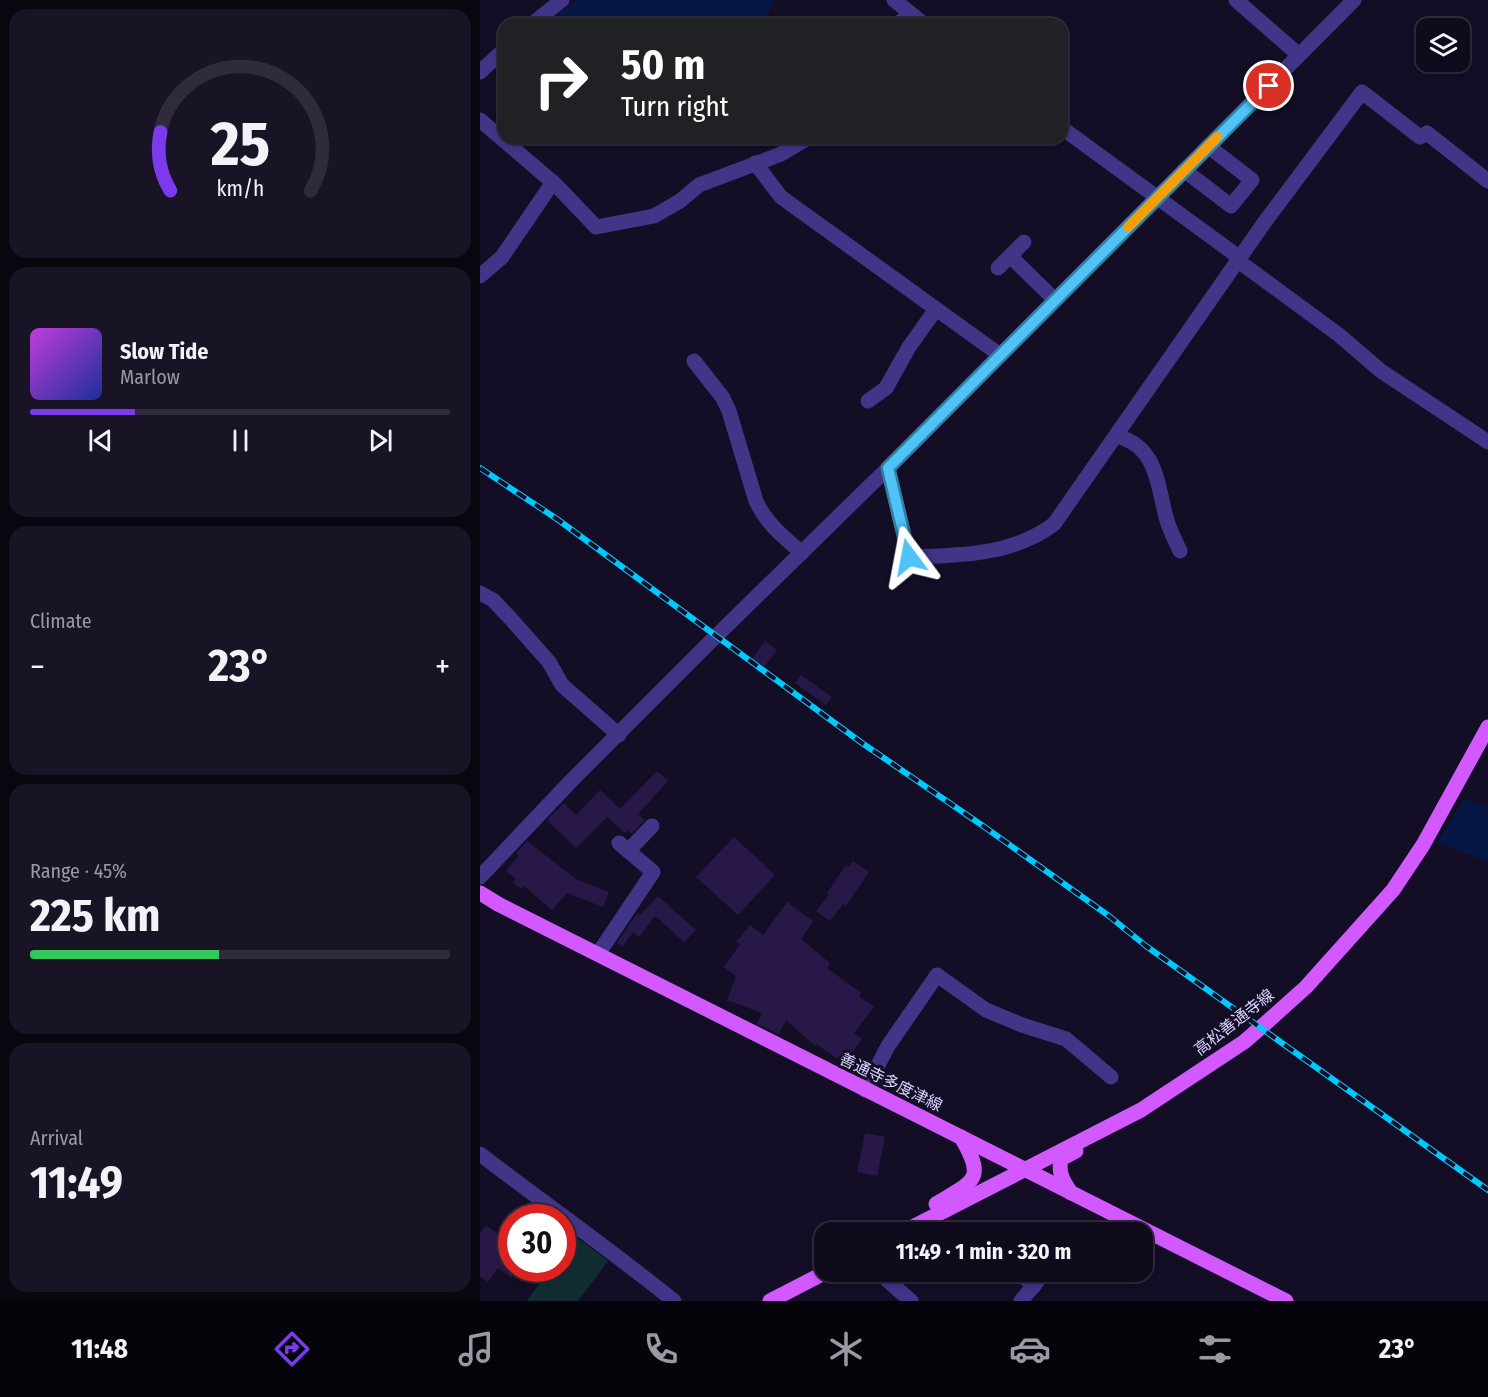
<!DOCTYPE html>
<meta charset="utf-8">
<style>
:root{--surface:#0f0a1c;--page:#181325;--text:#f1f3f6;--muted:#9b9aa3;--line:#2f2b3b;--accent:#7c3aed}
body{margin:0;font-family:"Fira Sans Condensed","Noto Sans JP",sans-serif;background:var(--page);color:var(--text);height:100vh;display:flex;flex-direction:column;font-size:22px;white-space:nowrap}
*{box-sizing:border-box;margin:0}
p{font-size:20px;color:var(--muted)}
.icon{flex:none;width:33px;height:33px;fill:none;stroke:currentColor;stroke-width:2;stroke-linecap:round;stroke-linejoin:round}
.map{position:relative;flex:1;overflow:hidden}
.drawer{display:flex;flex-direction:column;gap:9px;padding:9px;background:#08060f;width:480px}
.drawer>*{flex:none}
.banner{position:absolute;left:18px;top:18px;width:570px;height:126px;border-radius:18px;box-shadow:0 3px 9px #0003,0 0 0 2px var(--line);background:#202124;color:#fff;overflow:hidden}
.buttons{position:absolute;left:936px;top:18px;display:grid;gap:12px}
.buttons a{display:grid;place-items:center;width:54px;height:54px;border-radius:12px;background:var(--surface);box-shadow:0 3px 9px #0003,0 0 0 2px var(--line);font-size:30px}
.speed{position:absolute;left:18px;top:1204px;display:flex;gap:12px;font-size:30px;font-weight:700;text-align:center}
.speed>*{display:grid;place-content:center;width:78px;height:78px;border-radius:50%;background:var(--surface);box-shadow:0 3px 9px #0003,0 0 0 2px var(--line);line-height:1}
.speed .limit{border:9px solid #d22;background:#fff;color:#111}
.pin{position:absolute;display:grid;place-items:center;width:51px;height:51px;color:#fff;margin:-26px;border:3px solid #fff;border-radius:50%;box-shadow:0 2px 6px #0007}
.me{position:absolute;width:66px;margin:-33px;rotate:347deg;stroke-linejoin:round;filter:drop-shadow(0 0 4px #0008)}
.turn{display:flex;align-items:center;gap:21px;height:126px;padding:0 24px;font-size:27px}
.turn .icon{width:78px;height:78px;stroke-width:2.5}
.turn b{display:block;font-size:42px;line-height:51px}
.big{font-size:45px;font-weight:700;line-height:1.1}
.drawer .widget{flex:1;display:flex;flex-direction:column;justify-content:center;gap:9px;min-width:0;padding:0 21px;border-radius:18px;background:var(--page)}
.drawer .dial{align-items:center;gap:0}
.dial svg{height:156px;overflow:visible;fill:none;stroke:var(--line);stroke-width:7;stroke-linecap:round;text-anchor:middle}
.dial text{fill:var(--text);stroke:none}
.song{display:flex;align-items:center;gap:18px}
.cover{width:72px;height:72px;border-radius:9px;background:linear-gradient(135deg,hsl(290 70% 55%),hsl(230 70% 35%))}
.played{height:6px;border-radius:3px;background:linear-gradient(90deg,var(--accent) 25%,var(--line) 25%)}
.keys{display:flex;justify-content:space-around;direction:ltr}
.heat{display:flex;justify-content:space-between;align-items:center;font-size:33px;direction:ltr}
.charge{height:9px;border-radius:4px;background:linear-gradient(90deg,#34c759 45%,var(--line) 0)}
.trip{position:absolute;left:334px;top:1222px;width:339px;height:60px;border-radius:18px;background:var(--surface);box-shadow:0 3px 9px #0003,0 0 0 2px var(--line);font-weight:700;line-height:60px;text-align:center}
.tab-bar{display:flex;height:96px;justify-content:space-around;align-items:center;background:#06040b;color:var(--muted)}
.tab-bar .icon{width:42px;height:42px}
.tab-bar .on{color:var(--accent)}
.tab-bar b{font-size:27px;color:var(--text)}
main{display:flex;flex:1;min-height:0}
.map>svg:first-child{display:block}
</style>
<main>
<section class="drawer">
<div class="widget dial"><svg viewBox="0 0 100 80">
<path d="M14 69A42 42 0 1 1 86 69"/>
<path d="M14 69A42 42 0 0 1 9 39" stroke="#7c3aed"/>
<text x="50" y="56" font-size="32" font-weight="700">25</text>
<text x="50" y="72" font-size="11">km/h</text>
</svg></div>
<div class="widget">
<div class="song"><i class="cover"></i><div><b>Slow Tide</b><p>Marlow</p></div></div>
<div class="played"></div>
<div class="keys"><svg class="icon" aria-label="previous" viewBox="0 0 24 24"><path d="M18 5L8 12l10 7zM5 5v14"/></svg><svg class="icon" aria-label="pause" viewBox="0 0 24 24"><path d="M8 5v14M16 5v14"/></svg><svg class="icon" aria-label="next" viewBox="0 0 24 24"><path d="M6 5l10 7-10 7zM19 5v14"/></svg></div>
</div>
<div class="widget"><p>Climate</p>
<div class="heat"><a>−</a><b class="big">23°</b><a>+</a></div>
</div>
<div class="widget"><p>Range · 45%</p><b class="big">225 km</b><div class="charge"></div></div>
<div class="widget"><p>Arrival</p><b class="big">11:49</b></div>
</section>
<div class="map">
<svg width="1008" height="1301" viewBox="0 0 1008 1301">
<rect width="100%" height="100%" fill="#140d26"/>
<polygon fill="#102e31" points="95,1236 128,1261 98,1301 47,1301 70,1269 82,1269 83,1252"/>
<g fill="#061746">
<polygon points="98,0 294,0 284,24 62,24"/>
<polygon points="984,799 1008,806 1008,862 957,843"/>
</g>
<g fill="#271848">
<polygon points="285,641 297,650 284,667 272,659"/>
<polygon points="321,675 352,697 346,705 315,683"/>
<polygon points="177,771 188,781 158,814 165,820 151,834 148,830 145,833 127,817 96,848 67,820 84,803 96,815 120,790 140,809"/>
<polygon points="254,837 295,875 258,915 216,877"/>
<polygon points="47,841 96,879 129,892 123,907 87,893 72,910 44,886 41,889 33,882 36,879 26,871 39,855 36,853"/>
<polygon points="373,861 389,872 366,906 363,904 350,921 336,911 349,895 347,893 366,865 369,867"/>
<polygon points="178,896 216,930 204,942 175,916 159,937 153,932 143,946 137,943 157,913 160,915"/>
<polygon points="307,902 333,921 321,939 350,963 347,968 381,993 379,996 394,1007 374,1033 382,1039 364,1063 336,1044 335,1046 306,1020 299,1034 277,1024 282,1013 247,1000 256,976 244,967 260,944 256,942 270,925 283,935"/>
<polygon points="385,1133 405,1137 397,1176 377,1172"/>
<polygon points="6,1225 17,1233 21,1228 32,1235 32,1278 18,1268 8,1282 0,1277 0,1233"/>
</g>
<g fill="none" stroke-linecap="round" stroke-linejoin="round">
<g stroke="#413588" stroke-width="15">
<polyline points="414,0 444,24"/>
<polyline points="756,0 819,55"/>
<polyline points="52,24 82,0"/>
<polyline points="417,24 431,14"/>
<polyline points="0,72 24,50"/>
<polyline points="0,120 76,185 116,227 174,216 200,201 219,185 301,154 328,138"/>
<polyline points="582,128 752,252 761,263 859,335 901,371 1008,442"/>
<polyline points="275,163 301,197 520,355"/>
<polyline points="704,170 751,206 772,180 728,146"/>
<polyline points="530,256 575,300"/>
<polyline points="518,268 544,242"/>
<polyline points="0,276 22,257 73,182"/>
<path d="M214 361 243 398 249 411 276 501C286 523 303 537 322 553"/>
<polyline points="388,401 406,388 429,347 456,309"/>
<path d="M636 436C677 446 677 483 686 517 689 529 695 540 700 551"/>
<path d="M408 468 429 557C479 556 533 555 574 524L784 223 882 92 940 137 947 133 1008 181"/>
<polyline points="0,593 13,600 31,619 69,662 82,685 139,735"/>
<polyline points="148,851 172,826"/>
<polyline points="0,877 92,780 230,642 408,468 874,0"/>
<polyline points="118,954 173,872 139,843"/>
<polyline points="385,1090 408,1046 457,975 506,1010 542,1025 586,1039 631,1077"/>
<path d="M0 1154C65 1204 131 1250 194 1301"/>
<polyline points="641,1233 649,1223"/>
<polyline points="398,1272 431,1301"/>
<polyline points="539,1272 554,1286"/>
<polyline points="541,1301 565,1272"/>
</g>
<g stroke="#d259ff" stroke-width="15">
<polyline points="0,893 18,904 806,1301"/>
<path d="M591 1193C583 1181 578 1173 581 1159L596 1151"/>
<path d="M456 1204C495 1180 506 1180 481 1137"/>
<polyline points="421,1233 661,1110 764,1042 787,1022 826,987 913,890 943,845 1008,727"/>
<polyline points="290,1301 346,1272"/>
</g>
<g stroke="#00c9fd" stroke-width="6">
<polyline id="rail" points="0,468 77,519 382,743 506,828 629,916 666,946 1008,1190"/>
</g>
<use href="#rail" stroke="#140d26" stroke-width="4" stroke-dasharray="11" stroke-linecap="butt"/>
</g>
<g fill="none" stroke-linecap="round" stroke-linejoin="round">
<g stroke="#337fa1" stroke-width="15">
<polyline id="route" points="429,557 408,468 789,86"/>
</g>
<use href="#route" stroke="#4fc3f7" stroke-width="10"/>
<polyline stroke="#f59e0b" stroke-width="10" points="648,227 737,137"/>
</g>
<g text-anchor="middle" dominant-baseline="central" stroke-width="6" stroke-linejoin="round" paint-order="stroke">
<g font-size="16" fill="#dcd2ff" stroke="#140d26">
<text transform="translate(754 1022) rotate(-38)">高松善通寺線</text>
<text transform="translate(411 1082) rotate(26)">善通寺多度津線</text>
</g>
</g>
</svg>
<div class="buttons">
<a><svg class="icon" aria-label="layers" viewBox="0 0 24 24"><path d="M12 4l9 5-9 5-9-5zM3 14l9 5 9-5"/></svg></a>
</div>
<div class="speed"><div class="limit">30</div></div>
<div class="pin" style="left:789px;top:86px;background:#d93025"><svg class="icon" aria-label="arrive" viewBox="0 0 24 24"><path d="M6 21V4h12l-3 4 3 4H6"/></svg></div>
<svg class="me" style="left:429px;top:557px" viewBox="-20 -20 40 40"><path d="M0-17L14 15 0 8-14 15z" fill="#4fc3f7" stroke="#fff" stroke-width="4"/></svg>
<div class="trip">11:49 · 1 min · 320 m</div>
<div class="banner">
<div class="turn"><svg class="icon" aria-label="right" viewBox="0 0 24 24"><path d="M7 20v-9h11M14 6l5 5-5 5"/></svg><div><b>50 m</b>Turn right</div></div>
</div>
</div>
</main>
<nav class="tab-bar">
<b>11:48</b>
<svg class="icon on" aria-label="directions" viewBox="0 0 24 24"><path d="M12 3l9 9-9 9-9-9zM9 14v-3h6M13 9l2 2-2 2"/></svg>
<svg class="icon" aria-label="music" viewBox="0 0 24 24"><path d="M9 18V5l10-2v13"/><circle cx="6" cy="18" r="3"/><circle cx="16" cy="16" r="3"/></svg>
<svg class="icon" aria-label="phone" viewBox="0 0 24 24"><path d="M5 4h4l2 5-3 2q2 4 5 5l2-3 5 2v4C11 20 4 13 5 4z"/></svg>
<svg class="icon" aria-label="climate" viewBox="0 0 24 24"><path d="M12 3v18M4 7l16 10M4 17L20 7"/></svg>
<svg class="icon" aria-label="car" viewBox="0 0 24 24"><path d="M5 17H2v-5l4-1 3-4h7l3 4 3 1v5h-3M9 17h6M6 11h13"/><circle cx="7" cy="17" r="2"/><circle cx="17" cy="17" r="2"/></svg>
<svg class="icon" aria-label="filters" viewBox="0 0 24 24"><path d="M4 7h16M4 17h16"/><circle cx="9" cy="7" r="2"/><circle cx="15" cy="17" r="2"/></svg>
<b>23°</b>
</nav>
